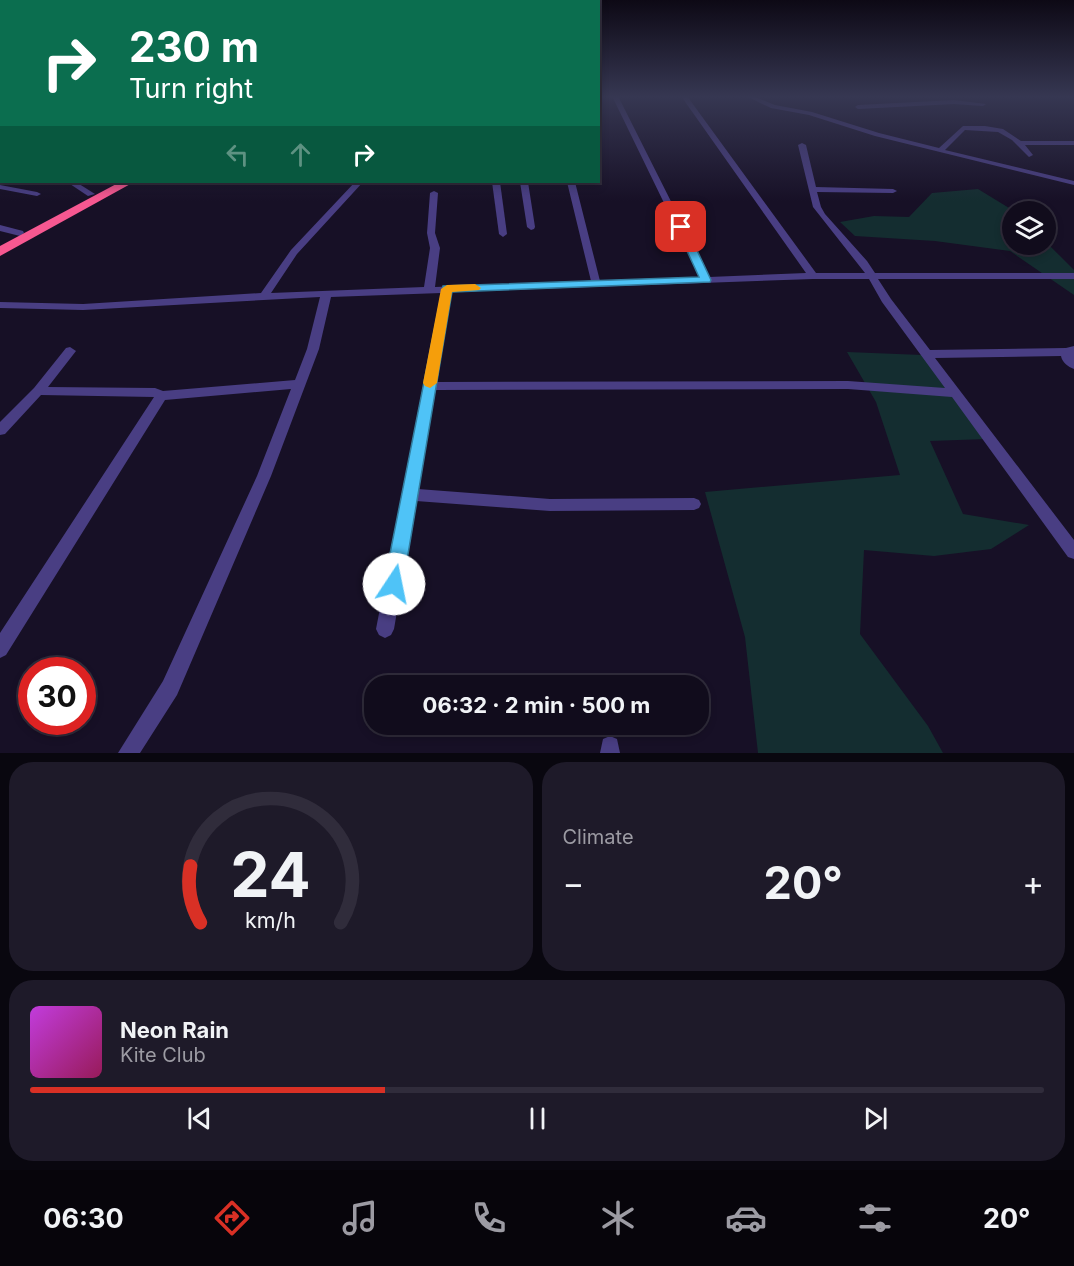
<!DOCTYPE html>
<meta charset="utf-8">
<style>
:root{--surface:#110c1c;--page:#1e1a29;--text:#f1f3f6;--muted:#9c9ba3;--line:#302c3b;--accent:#d93025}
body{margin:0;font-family:Inter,sans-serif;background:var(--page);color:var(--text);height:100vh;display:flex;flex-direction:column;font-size:22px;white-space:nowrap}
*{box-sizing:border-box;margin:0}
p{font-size:20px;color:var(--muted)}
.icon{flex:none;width:33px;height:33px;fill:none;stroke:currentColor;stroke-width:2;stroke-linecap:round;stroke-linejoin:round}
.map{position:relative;height:753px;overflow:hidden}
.sheet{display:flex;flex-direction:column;gap:9px;padding:9px;background:#09070f;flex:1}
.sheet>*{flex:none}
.top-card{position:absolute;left:0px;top:0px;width:600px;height:183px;box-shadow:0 3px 9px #0003,0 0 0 2px var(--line);background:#0b6e4f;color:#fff;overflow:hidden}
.fabs{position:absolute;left:1002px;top:201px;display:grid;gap:12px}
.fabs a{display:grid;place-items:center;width:54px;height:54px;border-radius:50%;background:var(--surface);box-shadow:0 3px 9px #0003,0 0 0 2px var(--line);font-size:30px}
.speed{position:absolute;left:18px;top:657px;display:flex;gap:12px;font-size:30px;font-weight:700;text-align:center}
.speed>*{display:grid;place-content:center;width:78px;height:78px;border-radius:50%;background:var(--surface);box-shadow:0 3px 9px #0003,0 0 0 2px var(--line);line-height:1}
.speed .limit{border:9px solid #d22;background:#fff;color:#111}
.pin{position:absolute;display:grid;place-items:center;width:51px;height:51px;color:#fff;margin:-26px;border-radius:12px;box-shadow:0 3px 9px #0006}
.me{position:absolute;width:66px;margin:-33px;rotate:11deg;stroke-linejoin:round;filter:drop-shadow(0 0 4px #0008)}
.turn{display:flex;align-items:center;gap:21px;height:126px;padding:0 30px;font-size:27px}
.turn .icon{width:78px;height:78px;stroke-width:2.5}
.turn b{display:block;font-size:42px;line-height:51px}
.lanes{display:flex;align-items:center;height:57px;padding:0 30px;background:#0003;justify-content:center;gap:30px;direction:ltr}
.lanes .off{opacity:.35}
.big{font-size:45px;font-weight:700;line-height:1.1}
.sheet .card{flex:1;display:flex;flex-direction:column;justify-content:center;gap:9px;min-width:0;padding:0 21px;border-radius:24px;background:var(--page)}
.sheet .dial{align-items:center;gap:0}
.dial svg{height:156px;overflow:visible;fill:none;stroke:var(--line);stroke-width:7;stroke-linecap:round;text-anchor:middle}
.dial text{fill:var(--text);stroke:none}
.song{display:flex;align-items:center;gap:18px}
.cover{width:72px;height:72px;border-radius:9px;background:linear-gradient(135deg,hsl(290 70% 55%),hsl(330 70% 35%))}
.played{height:6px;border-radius:3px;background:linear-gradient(90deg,var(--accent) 35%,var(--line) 35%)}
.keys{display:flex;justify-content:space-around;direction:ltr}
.heat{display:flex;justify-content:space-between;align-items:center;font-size:33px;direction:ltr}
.sheet .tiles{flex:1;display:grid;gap:9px;grid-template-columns:1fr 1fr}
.card:last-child{grid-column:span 2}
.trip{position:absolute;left:364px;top:675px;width:345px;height:60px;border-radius:24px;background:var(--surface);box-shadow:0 3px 9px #0003,0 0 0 2px var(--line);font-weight:700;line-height:60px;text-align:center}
.tab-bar{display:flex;height:96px;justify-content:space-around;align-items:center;background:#07050b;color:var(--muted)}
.tab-bar .icon{width:42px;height:42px}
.tab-bar .on{color:var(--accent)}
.tab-bar b{font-size:27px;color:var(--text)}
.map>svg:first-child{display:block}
</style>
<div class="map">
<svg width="1074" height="753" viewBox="0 0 1074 753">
<rect width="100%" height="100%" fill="#171026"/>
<g fill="#142d30">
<polygon points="978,189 1014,211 1012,244 1046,244 1046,242 1074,270 1074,295 1010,251 935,241 855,236 840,222 874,216 909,217 932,193"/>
<polygon points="847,352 922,355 986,439 930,441 963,514 1029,525 991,549 934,556 864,550 860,634 928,726 943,753 758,753 745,637 705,492 900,475 876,402"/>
</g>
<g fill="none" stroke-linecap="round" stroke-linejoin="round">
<g fill="#493e83" fill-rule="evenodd">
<path d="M612 96H618L709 277 806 273 681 96H687L816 273H865L813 207 798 145 802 143 806 145 816 187 893 189 897 191 893 193 817 192 821 207 825 214 867 261 875 273H1074V279H878L891 299 930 350 1066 348 1074 346V369C1068 367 1062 362 1061 356L935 358 1074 540V559L1068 557 952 397 848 389 435 390 418 489 550 499 694 498 699 500 701 504 699 508 694 510 550 511 416 501 394 629 391 635 385 638 379 635 376 629 441 293 331 297 319 349 271 476 177 695 140 753H118L163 681 257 476 291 389 165 400 6 655 0 658V633L154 397 41 395 5 434 0 435V422L34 388 66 348 70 347 76 351 48 387 155 388 163 391 295 380 307 349 320 297 83 310 0 308V302L83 304 261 293 291 250 355 182H363L297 254 271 293 424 287 430 248 427 233 430 193 434 191 438 193 435 233 440 248 435 287 591 281 567 182H575L600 281 700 277ZM813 279H869L882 302 945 388 848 381 436 382 452 292Z"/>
<polygon points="746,96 753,96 775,105 812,112 879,133 939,148 963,126 985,126 1003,129 1021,141 1074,141 1074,145 1025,145 1033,155 1029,157 1012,140 998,132 965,130 945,150 1074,181 1074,185 875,136 809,115 771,108"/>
<polygon points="954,100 986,104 983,106 954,104 858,109 855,107 858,105"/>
<rect x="0" y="109" width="2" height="4"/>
<rect x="0" y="146" width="2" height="5"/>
<polygon points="67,182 76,182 95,194 88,196"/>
<polygon points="492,182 500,182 507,234 503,237 499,234"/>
<polygon points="520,182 528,182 535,227 534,229 531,230 527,227"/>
<polygon points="0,185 37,192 41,194 37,196 0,189"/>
<polygon points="0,225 23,231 24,233 20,236 0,231"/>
<polygon points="610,736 617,739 620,753 600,753 603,739"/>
</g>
<polygon fill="#f75891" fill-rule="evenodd" points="120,182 134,182 0,256 0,246"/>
</g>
<linearGradient id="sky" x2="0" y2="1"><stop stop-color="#0d0915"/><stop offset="0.48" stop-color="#363752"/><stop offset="1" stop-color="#363752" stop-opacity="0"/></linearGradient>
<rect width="1074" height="201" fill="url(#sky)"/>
<polygon fill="#4fc3f7" stroke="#337fa1" stroke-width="1.5" points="677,225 686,227 711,280 710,282 452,292 403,584 400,591 394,593 387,591 384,584 443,286 699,277 676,227"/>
<polygon fill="#f59e0b" points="475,284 481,288 479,290 452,292 437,383 430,388 425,386 423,383 441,289 447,285"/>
</svg>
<div class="fabs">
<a><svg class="icon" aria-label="layers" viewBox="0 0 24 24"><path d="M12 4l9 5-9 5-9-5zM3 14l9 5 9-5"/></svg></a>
</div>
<div class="speed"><div class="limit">30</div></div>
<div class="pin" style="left:681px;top:227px;background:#d93025"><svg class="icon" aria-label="arrive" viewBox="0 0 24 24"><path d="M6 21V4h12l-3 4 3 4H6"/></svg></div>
<svg class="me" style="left:394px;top:584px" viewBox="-20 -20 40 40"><circle r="19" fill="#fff"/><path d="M0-13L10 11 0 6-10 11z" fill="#4fc3f7"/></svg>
<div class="trip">06:32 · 2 min · 500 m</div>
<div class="top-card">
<div class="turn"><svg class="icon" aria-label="right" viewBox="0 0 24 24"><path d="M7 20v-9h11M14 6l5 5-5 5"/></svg><div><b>230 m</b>Turn right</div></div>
<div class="lanes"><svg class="icon off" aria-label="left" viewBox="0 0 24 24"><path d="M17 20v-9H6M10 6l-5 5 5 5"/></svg><svg class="icon off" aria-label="ahead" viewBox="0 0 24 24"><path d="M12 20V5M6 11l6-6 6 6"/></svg><svg class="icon" aria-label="right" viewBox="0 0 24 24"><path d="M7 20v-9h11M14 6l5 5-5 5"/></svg></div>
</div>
</div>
<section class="sheet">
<div class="tiles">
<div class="card dial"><svg viewBox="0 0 100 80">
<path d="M14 69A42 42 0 1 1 86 69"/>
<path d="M14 69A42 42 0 0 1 9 40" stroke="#d93025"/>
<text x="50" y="56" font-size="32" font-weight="700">24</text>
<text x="50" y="72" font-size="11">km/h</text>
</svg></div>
<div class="card"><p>Climate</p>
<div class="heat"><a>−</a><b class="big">20°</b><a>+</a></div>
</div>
<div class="card">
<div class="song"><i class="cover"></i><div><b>Neon Rain</b><p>Kite Club</p></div></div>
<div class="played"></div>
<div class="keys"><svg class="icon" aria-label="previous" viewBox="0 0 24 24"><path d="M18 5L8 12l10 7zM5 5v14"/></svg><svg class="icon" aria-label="pause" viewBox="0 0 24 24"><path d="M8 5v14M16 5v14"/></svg><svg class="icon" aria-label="next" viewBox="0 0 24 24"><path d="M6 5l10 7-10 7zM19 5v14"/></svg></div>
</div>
</div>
</section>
<nav class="tab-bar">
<b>06:30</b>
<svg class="icon on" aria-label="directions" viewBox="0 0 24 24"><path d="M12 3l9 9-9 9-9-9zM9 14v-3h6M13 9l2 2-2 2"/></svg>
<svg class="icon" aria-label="music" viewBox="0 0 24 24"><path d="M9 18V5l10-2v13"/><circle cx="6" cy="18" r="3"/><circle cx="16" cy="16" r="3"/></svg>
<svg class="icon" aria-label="phone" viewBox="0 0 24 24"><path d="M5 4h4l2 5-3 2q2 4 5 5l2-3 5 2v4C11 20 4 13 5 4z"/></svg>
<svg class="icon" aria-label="climate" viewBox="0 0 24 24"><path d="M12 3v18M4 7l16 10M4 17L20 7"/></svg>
<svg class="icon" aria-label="car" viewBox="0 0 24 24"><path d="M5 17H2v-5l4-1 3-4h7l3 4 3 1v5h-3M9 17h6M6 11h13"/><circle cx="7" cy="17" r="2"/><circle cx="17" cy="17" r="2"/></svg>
<svg class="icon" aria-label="filters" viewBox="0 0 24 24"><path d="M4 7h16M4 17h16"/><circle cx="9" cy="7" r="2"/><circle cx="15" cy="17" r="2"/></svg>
<b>20°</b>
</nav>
